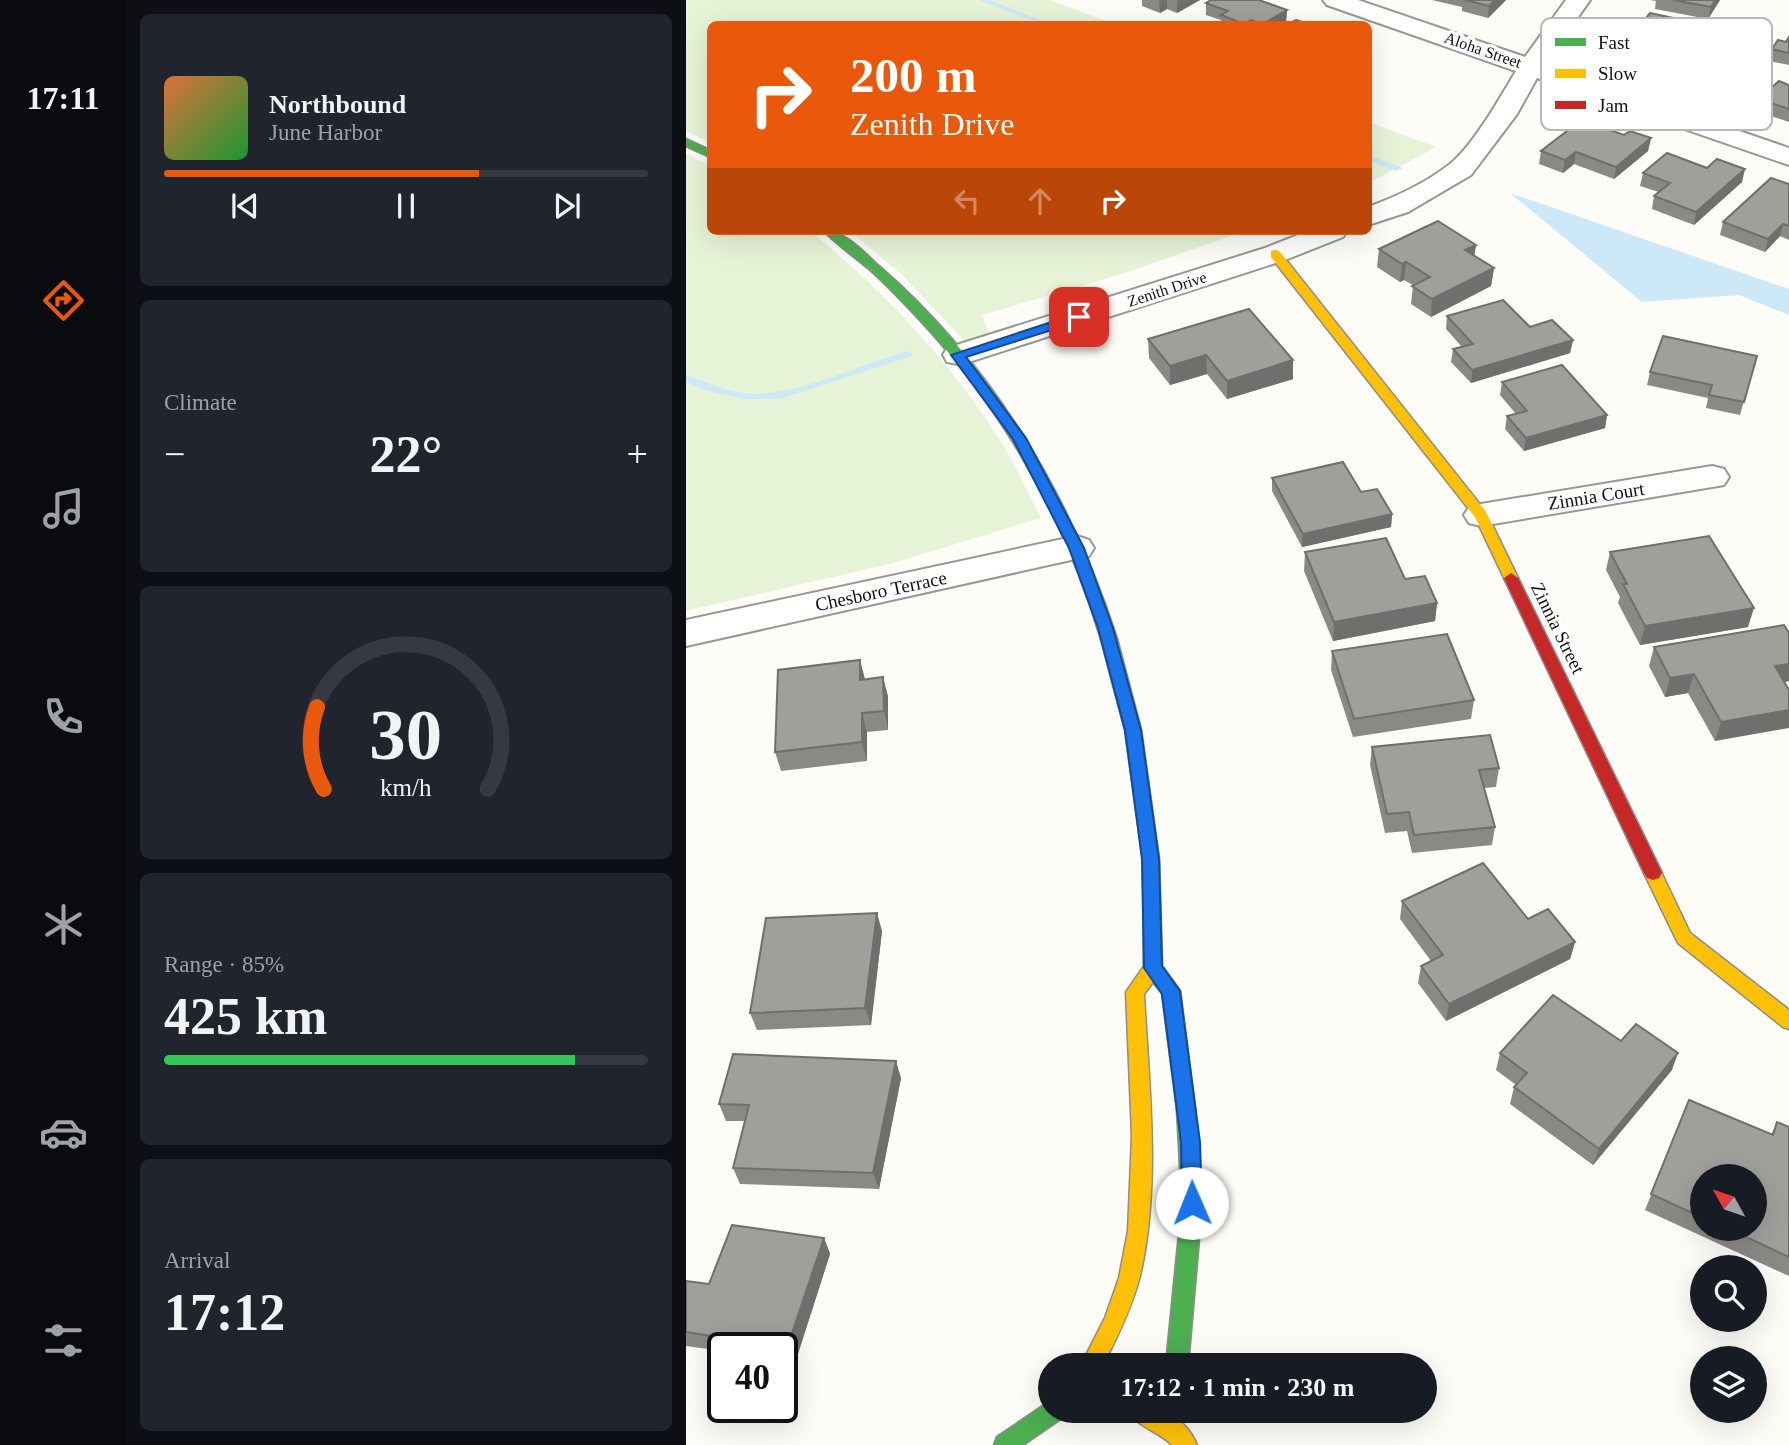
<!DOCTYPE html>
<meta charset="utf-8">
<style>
:root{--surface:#171b24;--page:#20242c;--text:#f1f3f6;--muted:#9ea1a6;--line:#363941;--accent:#ea580c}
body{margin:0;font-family:"Times New Roman",serif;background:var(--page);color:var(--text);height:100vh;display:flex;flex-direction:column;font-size:26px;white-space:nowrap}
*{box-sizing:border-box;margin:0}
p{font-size:23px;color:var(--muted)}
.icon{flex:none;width:38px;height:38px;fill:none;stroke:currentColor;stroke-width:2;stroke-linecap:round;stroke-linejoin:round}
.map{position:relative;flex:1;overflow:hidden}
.panel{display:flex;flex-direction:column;gap:14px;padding:14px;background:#0d0f14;width:560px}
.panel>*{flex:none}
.guide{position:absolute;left:21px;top:21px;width:665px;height:214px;border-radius:10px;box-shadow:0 7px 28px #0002;background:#ea580c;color:#fff;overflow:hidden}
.needle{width:46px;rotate:310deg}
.buttons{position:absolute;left:1004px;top:1164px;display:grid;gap:14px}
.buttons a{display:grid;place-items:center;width:77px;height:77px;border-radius:50%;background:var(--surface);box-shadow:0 7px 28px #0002;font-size:35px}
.speed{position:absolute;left:21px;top:1332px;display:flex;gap:14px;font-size:35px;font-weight:700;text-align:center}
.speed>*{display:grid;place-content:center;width:91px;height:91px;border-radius:50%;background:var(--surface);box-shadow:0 7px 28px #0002;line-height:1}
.speed .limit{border:4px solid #111;border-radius:10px;background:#fff;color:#111}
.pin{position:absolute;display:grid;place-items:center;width:60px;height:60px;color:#fff;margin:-30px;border-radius:14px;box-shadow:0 4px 10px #0006}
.me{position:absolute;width:77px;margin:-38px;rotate:359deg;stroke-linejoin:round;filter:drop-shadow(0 0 5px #0008)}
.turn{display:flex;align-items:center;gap:24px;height:147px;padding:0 28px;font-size:32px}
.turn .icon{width:91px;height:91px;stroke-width:2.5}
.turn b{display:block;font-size:49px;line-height:60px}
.lanes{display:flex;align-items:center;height:66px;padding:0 28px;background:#0003;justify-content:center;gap:35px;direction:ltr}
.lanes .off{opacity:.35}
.big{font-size:52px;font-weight:800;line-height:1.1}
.panel .card{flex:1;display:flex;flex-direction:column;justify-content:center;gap:10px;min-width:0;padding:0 24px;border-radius:10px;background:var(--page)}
.panel .dial{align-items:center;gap:0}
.dial svg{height:182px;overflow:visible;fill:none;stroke:var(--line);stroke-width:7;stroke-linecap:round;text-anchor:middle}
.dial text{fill:var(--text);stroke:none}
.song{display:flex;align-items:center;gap:21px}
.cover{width:84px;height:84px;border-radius:10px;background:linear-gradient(135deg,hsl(20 70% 55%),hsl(130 70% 35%))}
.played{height:7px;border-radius:4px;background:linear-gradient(90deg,var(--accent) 65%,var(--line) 65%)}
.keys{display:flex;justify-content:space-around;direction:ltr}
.heat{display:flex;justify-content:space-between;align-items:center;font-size:38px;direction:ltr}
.charge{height:10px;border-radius:5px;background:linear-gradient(90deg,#34c759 85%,var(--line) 0)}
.trip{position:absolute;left:352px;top:1353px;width:399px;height:70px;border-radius:35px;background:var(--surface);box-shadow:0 7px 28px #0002;font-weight:800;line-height:70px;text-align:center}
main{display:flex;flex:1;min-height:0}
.tab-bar{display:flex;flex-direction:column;width:126px;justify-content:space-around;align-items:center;background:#090b0e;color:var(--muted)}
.tab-bar .icon{width:49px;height:49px}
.tab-bar .active{color:var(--accent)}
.tab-bar b{font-size:32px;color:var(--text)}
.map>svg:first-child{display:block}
</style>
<main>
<nav class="tab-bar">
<b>17:11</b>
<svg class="icon active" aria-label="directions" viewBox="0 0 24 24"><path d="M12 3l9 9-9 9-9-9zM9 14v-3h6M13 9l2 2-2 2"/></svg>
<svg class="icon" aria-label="music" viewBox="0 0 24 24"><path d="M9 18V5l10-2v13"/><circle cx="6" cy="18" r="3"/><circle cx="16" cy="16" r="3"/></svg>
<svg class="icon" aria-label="phone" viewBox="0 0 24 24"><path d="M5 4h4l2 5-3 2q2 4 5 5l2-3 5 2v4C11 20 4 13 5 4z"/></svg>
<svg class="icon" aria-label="climate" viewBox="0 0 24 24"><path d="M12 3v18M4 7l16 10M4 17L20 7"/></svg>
<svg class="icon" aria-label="car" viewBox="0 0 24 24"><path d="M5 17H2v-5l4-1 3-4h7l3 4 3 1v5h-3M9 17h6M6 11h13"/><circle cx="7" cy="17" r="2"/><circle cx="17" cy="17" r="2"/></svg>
<svg class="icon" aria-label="filters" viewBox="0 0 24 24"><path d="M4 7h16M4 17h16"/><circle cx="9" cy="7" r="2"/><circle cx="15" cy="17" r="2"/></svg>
</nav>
<section class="panel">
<div class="card">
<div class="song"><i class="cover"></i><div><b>Northbound</b><p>June Harbor</p></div></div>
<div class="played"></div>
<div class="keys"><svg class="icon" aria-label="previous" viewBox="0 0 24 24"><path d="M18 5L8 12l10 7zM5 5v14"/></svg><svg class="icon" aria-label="pause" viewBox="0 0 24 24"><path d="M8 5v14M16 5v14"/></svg><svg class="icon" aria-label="next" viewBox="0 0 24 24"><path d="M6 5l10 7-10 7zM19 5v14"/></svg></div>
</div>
<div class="card"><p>Climate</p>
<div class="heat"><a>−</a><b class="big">22°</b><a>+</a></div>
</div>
<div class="card dial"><svg viewBox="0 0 100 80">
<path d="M14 69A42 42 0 1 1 86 69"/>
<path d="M14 69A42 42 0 0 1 11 33" stroke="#ea580c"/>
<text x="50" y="56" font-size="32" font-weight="700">30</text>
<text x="50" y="72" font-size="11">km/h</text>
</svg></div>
<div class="card"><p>Range · 85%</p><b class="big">425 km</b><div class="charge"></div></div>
<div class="card"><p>Arrival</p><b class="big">17:12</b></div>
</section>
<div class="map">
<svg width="1103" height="1445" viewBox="0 0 1103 1445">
<rect width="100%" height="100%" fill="#fdfcf7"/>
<g fill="#e7f3d7">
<polygon points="0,0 364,0 428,24 24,24 24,143 0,131"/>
<polygon points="682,122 683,122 750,147 683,183"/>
<path d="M0 153 24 166V231H124C198 291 264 361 315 442 330 466 342 493 355 518L207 563 0 611Z"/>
<polygon points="164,231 559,231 439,273 296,315 303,334 279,341 215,274"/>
</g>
<polygon fill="#cde8f7" points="824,193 1103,289 1103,315 1053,295 956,302"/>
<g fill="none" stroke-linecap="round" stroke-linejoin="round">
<g fill="#cde8f7" fill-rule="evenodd">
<polygon points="293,0 304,0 364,24 354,24"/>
<polygon points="682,155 715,167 716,169 709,171 682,160"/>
<path d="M222 351 227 354 225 356 94 399H58L19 390 0 382V375C19 381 36 390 56 393 104 400 174 364 222 351Z"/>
</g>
<g stroke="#979795" stroke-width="4">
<g id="street">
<path d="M637 0H672L839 57 880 0H904L859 64 1103 148V165L851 78 831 114 785 175 722 212 682 225V207C710 197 741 182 764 164 787 146 815 96 830 71L641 5Z"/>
<polygon points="622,231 661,231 657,237 599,260 283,362 272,364 261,362 257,355 261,348 579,248"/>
<polygon points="1026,466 1038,469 1043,477 1038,485 795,526 783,523 778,515 783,507 795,504"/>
<polygon points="391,536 403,540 408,548 403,556 0,646 0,620"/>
</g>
</g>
<g stroke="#8e8d8b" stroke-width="3">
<g id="fast">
<polygon points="0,139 24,150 24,157 0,146"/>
<path d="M138 231C160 231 178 253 194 267 306 364 386 499 431 639L428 643H418L415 639C379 519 318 410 232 318 216 301 200 284 183 269 168 256 151 245 138 231Z"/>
<polygon points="500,1100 507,1103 509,1109 516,1204 502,1365 480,1365 496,1204 491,1109 493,1103"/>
<polygon points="364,1401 364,1410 379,1410 376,1418 337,1445 308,1445 311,1437"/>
</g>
</g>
<g stroke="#8e8d8b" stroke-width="3">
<g id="slow">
<polygon points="589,250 593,251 800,512 832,578 830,582 820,582 789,517 585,257 585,251"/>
<path d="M423 634 431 639 455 730 473 859 476 966 494 991 509 1109 507 1115 500 1118 493 1115 491 1109 476 993 467 982 458 994C463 1087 475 1185 454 1276 446 1307 432 1336 417 1365H395L419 1318 433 1278 442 1231 446 1136 440 992 458 966 457 859 439 730 415 639Z"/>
<polygon points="967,866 973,868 1004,933 1103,1010 1103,1029 1097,1027 992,943 958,873 961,868"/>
<path d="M442 1410C473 1410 497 1412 511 1445H486C474 1432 449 1426 442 1410Z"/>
</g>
</g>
<g stroke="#8e8d8b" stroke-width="3">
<polygon id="jam" points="825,573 832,578 976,873 973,878 967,880 961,878 958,873 818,578"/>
</g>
<use href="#street" fill="#fffffe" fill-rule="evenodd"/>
<use href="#fast" fill="#4caf50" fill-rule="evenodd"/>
<use href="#slow" fill="#ffc107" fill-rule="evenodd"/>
<use href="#jam" fill="#c62828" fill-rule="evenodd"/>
</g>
<g fill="#8a8986" fill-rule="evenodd">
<polygon points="456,0 514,0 491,13 481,9 474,13 456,6"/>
<polygon points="746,0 820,0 802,18 776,11 776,7"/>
<polygon points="964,0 1034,0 1022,19 969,9 970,1"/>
<polygon points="520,3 601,10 600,22 596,24 535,24 535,20 520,15"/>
<polygon points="985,25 1028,47 1006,77 988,72 989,67 967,61 961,69 932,62 934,50"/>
<polygon points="1103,37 1103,65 1083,61 1086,49 1100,42"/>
<polygon points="1103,85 1103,122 1070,111 1073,99"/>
<polygon points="927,124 926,131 938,135 965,138 962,151 928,179 888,164 877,173 853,164 855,151"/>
<polygon points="957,173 1056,182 1008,225 966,209 968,196 973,192 954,186"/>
<polygon points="1103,184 1103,240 1094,236 1079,252 1034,235 1037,222"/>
<polygon points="790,245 788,256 808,268 805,286 745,317 725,304 727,285 718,280 714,282 691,267 693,249"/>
<polygon points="761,316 844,327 887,340 884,353 785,383 765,362 767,349 776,347 760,329"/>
<polygon points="462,339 607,360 607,379 541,399 521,374 484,385 463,358"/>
<polygon points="1071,356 1054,415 1020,408 1022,398 961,385 964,372"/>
<polygon points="816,382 921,415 919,428 838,451 819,429 821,416 830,414 814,395"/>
<polygon points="586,478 675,492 706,514 705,527 616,547 586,491"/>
<polygon points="619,552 719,579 751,603 749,621 647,641 618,571"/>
<polygon points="924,552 1062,627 954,645 932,603 934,597 920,570"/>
<polygon points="1103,633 1103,681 1098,682 1029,741 1002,693 979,697 963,666 968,647"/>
<polygon points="646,651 788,700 785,719 667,737 645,670"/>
<polygon points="179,679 202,696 202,730 181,732 181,761 95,771 89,752"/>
<polygon points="686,747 813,768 810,787 798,788 809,827 806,845 726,853 721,831 699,833 684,765"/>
<polygon points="716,901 842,919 889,942 884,959 760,1021 732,983 735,966 745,961 714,919"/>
<polygon points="196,931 185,1025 71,1030 64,1013"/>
<polygon points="935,1041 986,1070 907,1165 824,1104 828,1087 830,1085 810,1070 814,1053"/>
<polygon points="215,1078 193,1189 54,1184 47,1168 59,1121 40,1121 33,1104"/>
<path d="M1003 1100 1085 1135 1091 1122 1103 1127V1276L959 1210ZM1017 1176 1069 1228H1017Z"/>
<polygon points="138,1238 144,1254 109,1363 96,1361 96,1348 37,1348 37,1351 0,1346 0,1281 23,1284"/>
</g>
<g fill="#716f6d">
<polygon points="476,0 481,0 481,9 474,13 473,1"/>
<polygon points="493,0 514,0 491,13 491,1"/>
<polygon points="809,0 820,0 802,18 803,6"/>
<polygon points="1029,0 1034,0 1022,19 1025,7"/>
<polygon points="601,10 600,22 596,24 577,24"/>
<polygon points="1030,35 1028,47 1006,77 1008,64"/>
<polygon points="969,49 967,61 961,69 963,57"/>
<polygon points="965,138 962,151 928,179 930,167"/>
<polygon points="890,152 888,164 877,173 879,160"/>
<polygon points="1059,169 1056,182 1008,225 1010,212"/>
<polygon points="1097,224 1094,236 1079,252 1082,239"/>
<polygon points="790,245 787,263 779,250"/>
<polygon points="720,262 718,280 714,282 716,264"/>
<polygon points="808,268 805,286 745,317 746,299"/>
<polygon points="887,340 884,353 785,383 786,370"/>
<polygon points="520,355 521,374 484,385 484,366"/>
<polygon points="607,360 607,379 541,399 541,381"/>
<polygon points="921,415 919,428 838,451 840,438"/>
<polygon points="706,514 705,527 616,547 617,534"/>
<polygon points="751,603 749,621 647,641 648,622"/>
<polygon points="1068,608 1062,627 954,645 959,626"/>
<polygon points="174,660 179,679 174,680"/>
<polygon points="1103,664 1103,681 1082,685 1089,666"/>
<polygon points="1008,674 1002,693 979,697 984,678"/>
<polygon points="197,677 202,696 202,730 198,711"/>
<polygon points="1103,710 1103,728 1029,741 1035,722"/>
<polygon points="176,713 181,732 181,761 176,742"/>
<polygon points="191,913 196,931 185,1025 179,1008"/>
<polygon points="889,942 884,959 760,1021 763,1004"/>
<polygon points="992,1053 986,1070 907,1165 913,1149"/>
<polygon points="210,1061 215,1078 193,1189 187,1173"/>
<polygon points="138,1238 144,1254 109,1363 101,1348"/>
</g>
<g fill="#a19f9c" stroke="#716f6d" stroke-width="2">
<polygon points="525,0 573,0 601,10 577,24 565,20 558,24 535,15 542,11 520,3"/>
<polygon points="779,0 809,0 803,6"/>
<polygon points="987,0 1029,0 1025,7"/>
<polygon points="964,13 987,18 982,24 1030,35 1008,64 990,60 994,55 969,49 963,57 934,50"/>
<polygon points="610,20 622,24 602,24"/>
<polygon points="1103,37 1103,53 1086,49 1092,40 1100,42"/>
<polygon points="1093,81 1103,85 1103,109 1073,99"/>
<polygon points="902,115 927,124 921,129 938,135 944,131 965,138 930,167 890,152 879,160 855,151"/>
<polygon points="981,153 1021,168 1031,159 1059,169 1010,212 968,196 984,183 957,173"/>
<polygon points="1085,178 1103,184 1103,226 1097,224 1082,239 1037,222"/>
<polygon points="752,221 790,245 779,250 808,268 746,299 726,286 744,277 720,262 716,264 693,249"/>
<polygon points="817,300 844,327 866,320 887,340 786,370 767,349 787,344 761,316"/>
<polygon points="563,309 607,360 541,381 520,355 484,366 462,339"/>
<polygon points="977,336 1071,356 1058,402 1023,395 1026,385 964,372"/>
<polygon points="876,365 921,415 840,438 821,416 841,411 816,382"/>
<polygon points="657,462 675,492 691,489 706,514 617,534 586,478"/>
<polygon points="1023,536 1068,608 959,626 937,584 941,584 924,552"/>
<polygon points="700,538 719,579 739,576 751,603 648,622 619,552"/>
<polygon points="1098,625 1103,633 1103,664 1089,666 1103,690 1103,710 1035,722 1008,674 984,678 968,647"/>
<polygon points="761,634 788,700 668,719 646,651"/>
<polygon points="174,660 174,680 197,677 198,711 176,713 176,742 89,752 92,670"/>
<polygon points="804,735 813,768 793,770 809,827 728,835 723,812 701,814 686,747"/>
<polygon points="797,863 842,919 862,909 889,942 763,1004 735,966 757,955 716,901"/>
<polygon points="191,913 179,1008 64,1013 80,918"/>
<polygon points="867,995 935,1041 950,1024 992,1053 913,1149 828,1087 841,1073 814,1053"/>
<polygon points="47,1054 210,1061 187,1173 47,1168 63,1105 33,1104"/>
<polygon points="1003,1100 1087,1135 1091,1122 1103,1127 1103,1257 1041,1228 1069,1228 1069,1176 1017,1176 1017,1218 965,1194"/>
<polygon points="46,1225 138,1238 101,1348 0,1332 0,1281 23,1284"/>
</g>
<polygon fill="#1a73e8" stroke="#114b97" stroke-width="2" points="393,313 398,314 398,320 280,357 340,438 398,548 427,628 455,730 473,859 476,966 494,991 514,1142 516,1203 513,1210 506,1213 499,1210 496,1203 495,1142 476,994 458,968 456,859 439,730 412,628 383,548 327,439 265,355"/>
<g text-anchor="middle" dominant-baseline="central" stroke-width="7" stroke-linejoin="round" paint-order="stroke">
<g font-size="16" fill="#111" stroke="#fff">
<text transform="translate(797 50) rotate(19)">Aloha Street</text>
<text transform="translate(481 289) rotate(-18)">Zenith Drive</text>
</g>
<g font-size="19" fill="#111" stroke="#fff">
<text transform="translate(910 496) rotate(-9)">Zinnia Court</text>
<text transform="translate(195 591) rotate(-12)">Chesboro Terrace</text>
<text transform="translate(872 628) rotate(64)">Zinnia Street</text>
</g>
</g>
<rect x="855" y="18" width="231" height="112" rx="10" fill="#fff" stroke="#b8b8b8" stroke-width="2"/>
<rect x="869" y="38" width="31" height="8" fill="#4caf50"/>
<rect x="869" y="69" width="31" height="9" fill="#ffc107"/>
<rect x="869" y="101" width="31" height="8" fill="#c62828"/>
<g font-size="19" fill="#111">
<text x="912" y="49">Fast</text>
<text x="912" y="80">Slow</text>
<text x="912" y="112">Jam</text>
</g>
</svg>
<div class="buttons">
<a><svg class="needle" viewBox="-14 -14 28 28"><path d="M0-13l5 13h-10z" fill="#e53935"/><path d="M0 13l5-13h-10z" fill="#9ea1a6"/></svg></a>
<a><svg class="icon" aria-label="search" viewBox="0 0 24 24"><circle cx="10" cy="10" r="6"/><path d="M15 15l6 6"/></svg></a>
<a><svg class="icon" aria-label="layers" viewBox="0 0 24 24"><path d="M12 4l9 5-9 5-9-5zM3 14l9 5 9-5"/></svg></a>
</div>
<div class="speed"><div class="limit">40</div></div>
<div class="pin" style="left:393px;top:317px;background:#d93025"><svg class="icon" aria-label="arrive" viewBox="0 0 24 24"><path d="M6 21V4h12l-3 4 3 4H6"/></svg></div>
<svg class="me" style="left:506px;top:1203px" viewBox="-20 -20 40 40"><circle r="19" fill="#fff"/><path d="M0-13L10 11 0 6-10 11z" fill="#1a73e8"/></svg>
<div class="trip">17:12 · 1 min · 230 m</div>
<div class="guide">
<div class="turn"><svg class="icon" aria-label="right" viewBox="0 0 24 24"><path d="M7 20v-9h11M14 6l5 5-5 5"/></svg><div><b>200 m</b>Zenith Drive</div></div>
<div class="lanes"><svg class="icon off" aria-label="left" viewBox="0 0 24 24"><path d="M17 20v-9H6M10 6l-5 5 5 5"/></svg><svg class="icon off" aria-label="ahead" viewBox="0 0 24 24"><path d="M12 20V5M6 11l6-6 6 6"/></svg><svg class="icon" aria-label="right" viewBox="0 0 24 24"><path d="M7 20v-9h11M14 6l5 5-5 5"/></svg></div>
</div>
</div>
</main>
